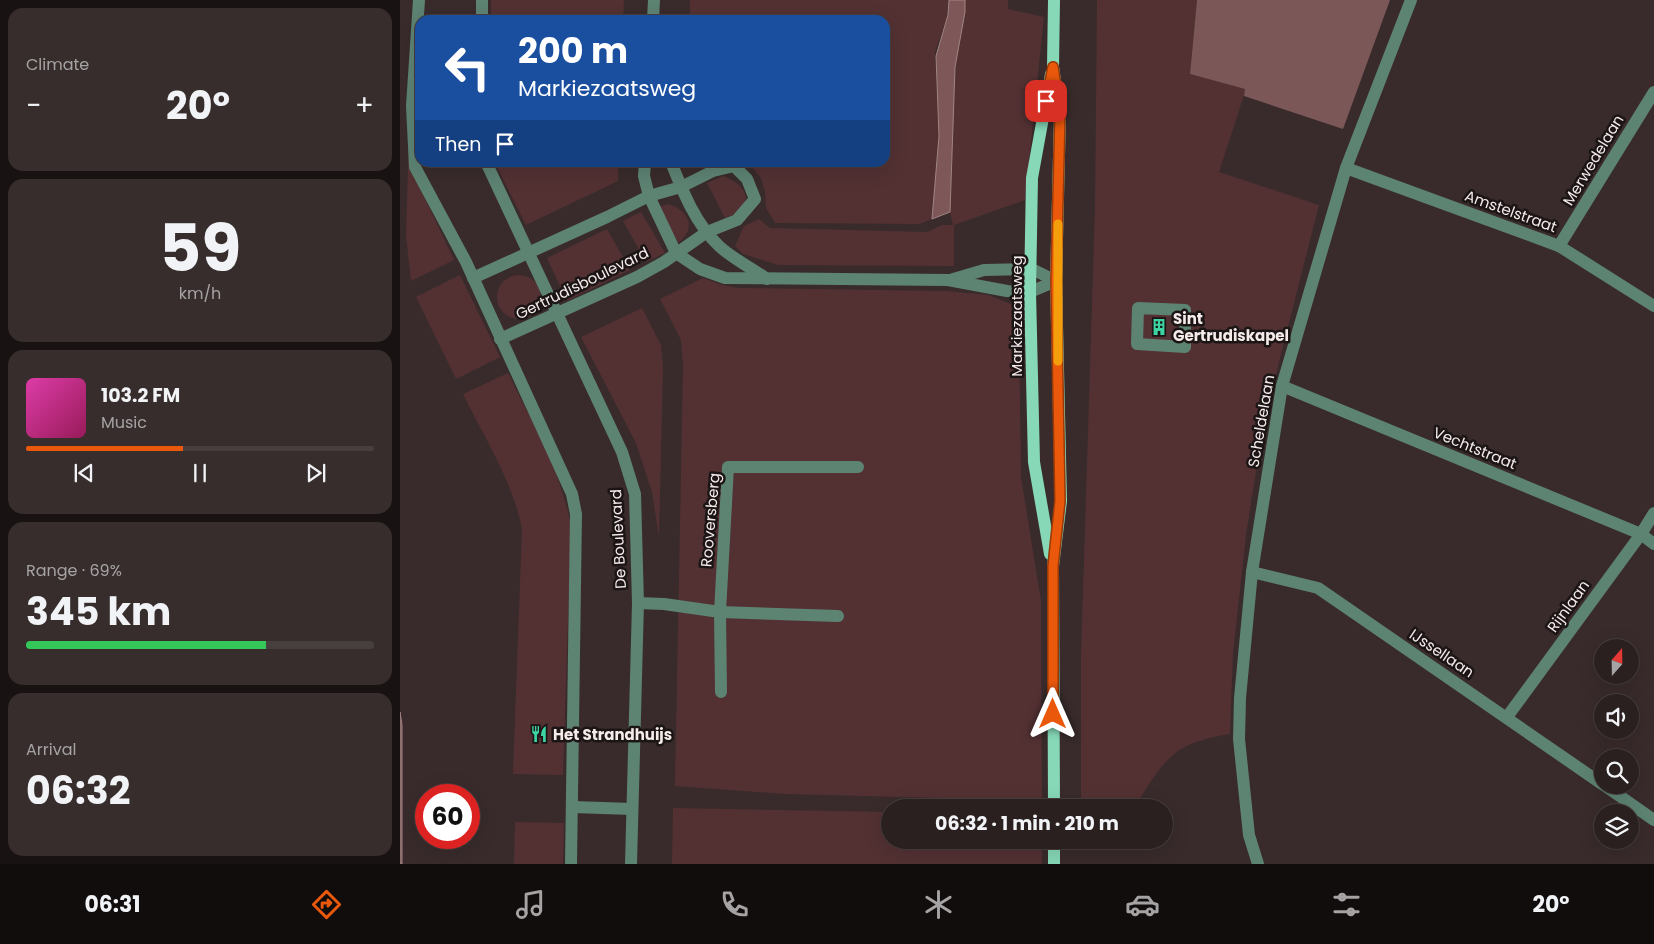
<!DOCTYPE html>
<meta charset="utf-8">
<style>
:root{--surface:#2b2020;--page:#372d2d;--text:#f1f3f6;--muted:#a6a3a5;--line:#473e3e;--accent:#ea580c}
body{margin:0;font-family:Poppins,sans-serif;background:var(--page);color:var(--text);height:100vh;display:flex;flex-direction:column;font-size:19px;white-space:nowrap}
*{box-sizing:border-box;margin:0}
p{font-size:16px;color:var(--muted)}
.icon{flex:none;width:28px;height:28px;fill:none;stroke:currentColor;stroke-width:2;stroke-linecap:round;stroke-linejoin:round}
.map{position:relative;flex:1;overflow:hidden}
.side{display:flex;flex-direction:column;gap:8px;padding:8px;background:#181212;width:400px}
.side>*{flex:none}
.guide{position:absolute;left:15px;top:15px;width:475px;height:152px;border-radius:15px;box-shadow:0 5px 20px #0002,0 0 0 1px var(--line);background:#1a4fa0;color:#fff;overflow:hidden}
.needle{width:32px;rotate:20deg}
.tools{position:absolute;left:1194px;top:639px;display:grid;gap:10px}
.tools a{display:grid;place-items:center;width:45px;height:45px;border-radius:50%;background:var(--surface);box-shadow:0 5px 20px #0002,0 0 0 1px var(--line);font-size:25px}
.speed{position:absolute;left:15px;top:784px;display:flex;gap:10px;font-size:25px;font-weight:700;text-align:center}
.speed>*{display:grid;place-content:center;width:65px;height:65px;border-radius:50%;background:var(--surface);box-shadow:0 5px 20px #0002,0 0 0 1px var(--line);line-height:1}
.speed .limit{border:8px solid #d22;background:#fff;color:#111}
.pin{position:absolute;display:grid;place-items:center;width:42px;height:42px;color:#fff;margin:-21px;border-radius:10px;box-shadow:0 2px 8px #0006}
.me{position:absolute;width:55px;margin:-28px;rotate:0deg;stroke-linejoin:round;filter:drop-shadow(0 0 4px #0008)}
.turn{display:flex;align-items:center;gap:18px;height:105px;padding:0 20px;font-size:22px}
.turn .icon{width:65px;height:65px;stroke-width:2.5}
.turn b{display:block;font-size:35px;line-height:42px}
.then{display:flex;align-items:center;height:48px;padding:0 20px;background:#0003;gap:10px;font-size:19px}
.big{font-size:38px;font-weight:700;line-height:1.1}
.side .widget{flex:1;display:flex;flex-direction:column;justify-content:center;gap:8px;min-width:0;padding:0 18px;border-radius:15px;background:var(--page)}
.side .dial{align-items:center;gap:0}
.dial b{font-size:65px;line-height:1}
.song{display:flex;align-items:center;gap:15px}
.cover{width:60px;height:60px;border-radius:8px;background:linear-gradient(135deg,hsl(320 70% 55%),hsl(330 70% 35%))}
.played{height:5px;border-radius:2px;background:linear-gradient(90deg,var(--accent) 45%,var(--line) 45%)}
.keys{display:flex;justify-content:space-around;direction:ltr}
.heat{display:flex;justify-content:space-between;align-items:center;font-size:28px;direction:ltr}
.charge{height:8px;border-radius:4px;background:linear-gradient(90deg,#34c759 69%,var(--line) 0)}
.trip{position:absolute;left:481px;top:799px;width:292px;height:50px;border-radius:25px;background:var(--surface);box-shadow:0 5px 20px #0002,0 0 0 1px var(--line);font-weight:700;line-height:50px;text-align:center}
.tab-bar{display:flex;height:80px;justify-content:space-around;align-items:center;background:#110d0d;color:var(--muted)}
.tab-bar .icon{width:35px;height:35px}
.tab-bar .active{color:var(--accent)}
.tab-bar b{font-size:22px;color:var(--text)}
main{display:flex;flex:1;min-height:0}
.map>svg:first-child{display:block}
</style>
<main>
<section class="side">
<div class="widget"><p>Climate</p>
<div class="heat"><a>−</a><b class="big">20°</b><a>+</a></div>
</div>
<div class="widget dial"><b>59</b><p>km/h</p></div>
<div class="widget">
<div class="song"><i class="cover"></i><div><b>103.2 FM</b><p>Music</p></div></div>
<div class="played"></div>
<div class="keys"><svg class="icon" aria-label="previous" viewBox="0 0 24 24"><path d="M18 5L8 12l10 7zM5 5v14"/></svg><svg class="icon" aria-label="pause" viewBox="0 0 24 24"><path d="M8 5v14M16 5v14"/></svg><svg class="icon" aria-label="next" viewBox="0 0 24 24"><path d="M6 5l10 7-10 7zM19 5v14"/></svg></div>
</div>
<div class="widget"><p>Range · 69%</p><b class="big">345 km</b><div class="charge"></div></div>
<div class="widget"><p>Arrival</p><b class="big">06:32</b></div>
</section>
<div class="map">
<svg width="1254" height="864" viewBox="0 0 1254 864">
<rect width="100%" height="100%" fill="#392b2b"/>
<g fill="#533133">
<polygon points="91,0 224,0 223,20 91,20"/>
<polygon points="290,0 549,0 548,15 535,52 539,136 532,219 520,224 375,223 366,208 365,192 361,178 353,168 345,163 485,162 485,20 290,20"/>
<polygon points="565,0 608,0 608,9 644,17 625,200 554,225 554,266 378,265 343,254 335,246 344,226 359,219 370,228 527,232 542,225 553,225 550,212 555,67 565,12"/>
<path d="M697 0H797L790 74 846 89 819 172 919 205 864 421 846 535 833 653 830 734C776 743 767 755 739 800L727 804 711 803 710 807 681 808V656L695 209Z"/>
<polygon points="9,136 14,175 54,260 11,281 6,235"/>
<polygon points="95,163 218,163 218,181 126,225"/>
<path d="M323 176C338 181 355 195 340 211 336 214 329 216 325 218L307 183Z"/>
<path d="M269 204C289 211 297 228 278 243L258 207Z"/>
<polygon points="241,212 265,253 246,262 223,221"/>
<polygon points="207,229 230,270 167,301 147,258"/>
<circle cx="119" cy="297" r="22"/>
<polygon points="60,275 100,357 56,379 16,297"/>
<polygon points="303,278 322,285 339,288 545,291 588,295 611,304 618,320 619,331 621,477 641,601 642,807 582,807 582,799 386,794 275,786 283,366 281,340 260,299"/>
<polygon points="242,308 261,345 263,367 259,537 252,492 236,443 181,337"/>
<path d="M108 373C132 422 161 471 171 526L163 775 113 774 122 529C113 482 84 437 63 394Z"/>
<polygon points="273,808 490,812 490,840 642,840 642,864 272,864"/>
<polygon points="115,822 164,823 163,864 114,864"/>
</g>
<polygon fill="#7c5758" points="797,0 990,0 943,129 844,96 845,89 790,74"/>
<g fill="#7e5859" stroke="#a18484">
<polygon points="549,0 565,0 565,12 555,67 550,212 532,219 539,136 536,56 548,15"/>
<polygon points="0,712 2,725 2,864 0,864"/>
</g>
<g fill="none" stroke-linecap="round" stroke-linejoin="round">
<g stroke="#5d8373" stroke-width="12">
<polyline points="19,0 12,106 15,167 66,262 172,494 176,514 171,864"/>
<polyline points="82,20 82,0"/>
<polyline points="253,20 254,0"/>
<polyline points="86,162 222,452 235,494 238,603 231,864"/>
<polyline points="245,162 244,176 249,196 276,253 300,269 325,278 548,280 607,291 630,292 656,281"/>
<path d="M271 162C283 192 295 223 319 246 333 259 352 268 367 279"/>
<polyline points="946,168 1159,246 1254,306"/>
<polyline points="1159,246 1254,92"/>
<polyline points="73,278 207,217 249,196 281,187 313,171 334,166 347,179 355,199 337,220 307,232 264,262 237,277 100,339"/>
<polyline points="550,280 584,270 632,269 656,281"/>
<polygon points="738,308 785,310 785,347 737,344"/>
<polyline points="882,386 1241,534 1254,544"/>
<polyline points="852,572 918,588 1202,784"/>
<polyline points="238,603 264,604 320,612 321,692"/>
<polyline points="438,616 320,612 328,467 458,467"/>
<polyline points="1107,717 1241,534 1254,513"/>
<polyline points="1204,785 1254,820"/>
<polyline points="173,807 232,809"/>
<polyline points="858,864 849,835 839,739 840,698 852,572 882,386 946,168 1011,0"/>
</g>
<g stroke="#86d8b7" stroke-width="12">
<polyline points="654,0 653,67 660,114 656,281 661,501 653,566 654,808"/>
<polyline points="650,554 634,462 630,292 632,178 651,74"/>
<polyline points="654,840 654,864"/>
</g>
</g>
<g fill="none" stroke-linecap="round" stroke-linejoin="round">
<g stroke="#983908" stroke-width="12">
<polyline id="route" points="646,101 653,67 660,114 656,281 660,501 653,566 653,714"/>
</g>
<use href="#route" stroke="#ea580c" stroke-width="9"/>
<polyline stroke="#f59e0b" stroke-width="9" points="658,224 658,361"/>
</g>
<defs>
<g id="building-bare" transform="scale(1.35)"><path d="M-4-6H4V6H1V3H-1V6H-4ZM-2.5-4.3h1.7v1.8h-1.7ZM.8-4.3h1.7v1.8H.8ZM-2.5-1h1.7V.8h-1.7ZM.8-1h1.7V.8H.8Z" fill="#3dd4a3" stroke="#1c1516" stroke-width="2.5" paint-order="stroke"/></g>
<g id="restaurant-bare" transform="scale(1.35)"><path d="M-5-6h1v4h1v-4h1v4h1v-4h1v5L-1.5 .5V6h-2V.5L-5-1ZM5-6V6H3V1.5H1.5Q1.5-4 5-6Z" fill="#3dd4a3" stroke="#1c1516" stroke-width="2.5" paint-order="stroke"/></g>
</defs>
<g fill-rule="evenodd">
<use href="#building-bare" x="759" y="327"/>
<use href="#restaurant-bare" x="139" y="734"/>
</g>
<g text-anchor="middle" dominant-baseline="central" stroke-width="5" stroke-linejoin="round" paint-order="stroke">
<g font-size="15" fill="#f4ebea" stroke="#1c1516">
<text transform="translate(1193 160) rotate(-59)">Merwedelaan</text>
<text transform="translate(1111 211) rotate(20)">Amstelstraat</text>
<text transform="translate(182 283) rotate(-26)">Gertrudisboulevard</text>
<text transform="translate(616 316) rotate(-90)">Markiezaatsweg</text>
<text transform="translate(861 421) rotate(-80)">Scheldelaan</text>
<text transform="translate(1075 448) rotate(22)">Vechtstraat</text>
<text transform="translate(310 520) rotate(-85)">Rooversberg</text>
<text transform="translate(218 539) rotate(-93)">De Boulevard</text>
<text transform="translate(1168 606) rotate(-54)">Rijnlaan</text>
<text transform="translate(1042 653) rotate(34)">IJssellaan</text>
</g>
<g font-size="15" font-weight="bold" fill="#f4ebea" stroke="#1c1516" text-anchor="start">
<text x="773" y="318">Sint<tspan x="773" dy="17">Gertrudiskapel</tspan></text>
<text x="153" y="734">Het Strandhuijs</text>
</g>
</g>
</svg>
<div class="tools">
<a><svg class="needle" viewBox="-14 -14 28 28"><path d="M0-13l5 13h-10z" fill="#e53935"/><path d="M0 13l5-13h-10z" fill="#a6a3a5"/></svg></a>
<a><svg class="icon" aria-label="sound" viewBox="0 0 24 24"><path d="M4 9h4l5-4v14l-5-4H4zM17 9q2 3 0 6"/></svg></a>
<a><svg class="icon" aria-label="search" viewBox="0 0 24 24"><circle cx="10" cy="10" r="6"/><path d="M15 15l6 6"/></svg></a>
<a><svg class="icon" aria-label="layers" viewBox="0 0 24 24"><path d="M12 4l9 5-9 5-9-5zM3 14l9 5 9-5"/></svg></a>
</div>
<div class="speed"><div class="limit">60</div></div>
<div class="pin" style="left:646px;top:101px;background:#d93025"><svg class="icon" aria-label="arrive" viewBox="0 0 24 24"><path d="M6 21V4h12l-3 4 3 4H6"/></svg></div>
<svg class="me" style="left:653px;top:714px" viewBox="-20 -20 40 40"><path d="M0-17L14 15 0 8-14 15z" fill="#ea580c" stroke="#fff" stroke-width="4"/></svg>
<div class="trip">06:32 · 1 min · 210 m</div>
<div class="guide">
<div class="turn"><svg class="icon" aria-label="left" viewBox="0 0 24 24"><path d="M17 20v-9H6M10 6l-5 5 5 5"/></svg><div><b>200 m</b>Markiezaatsweg</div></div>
<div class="then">Then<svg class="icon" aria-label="arrive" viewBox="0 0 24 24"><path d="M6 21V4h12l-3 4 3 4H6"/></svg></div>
</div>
</div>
</main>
<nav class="tab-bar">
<b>06:31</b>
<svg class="icon active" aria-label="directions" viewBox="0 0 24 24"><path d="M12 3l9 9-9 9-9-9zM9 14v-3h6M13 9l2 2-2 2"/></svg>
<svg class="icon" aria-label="music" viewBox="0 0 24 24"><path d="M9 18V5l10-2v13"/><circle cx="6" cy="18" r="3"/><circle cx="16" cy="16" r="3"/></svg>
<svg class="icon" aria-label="phone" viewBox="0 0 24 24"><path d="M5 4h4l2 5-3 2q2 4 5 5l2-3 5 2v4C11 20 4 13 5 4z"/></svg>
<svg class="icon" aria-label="climate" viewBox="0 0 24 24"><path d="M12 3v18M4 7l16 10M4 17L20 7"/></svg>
<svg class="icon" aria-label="car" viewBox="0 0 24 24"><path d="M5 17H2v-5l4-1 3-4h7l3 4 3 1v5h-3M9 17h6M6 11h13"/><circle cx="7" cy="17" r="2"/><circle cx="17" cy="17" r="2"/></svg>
<svg class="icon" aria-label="filters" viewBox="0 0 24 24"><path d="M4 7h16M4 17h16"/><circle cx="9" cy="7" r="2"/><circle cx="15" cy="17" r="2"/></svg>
<b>20°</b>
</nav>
